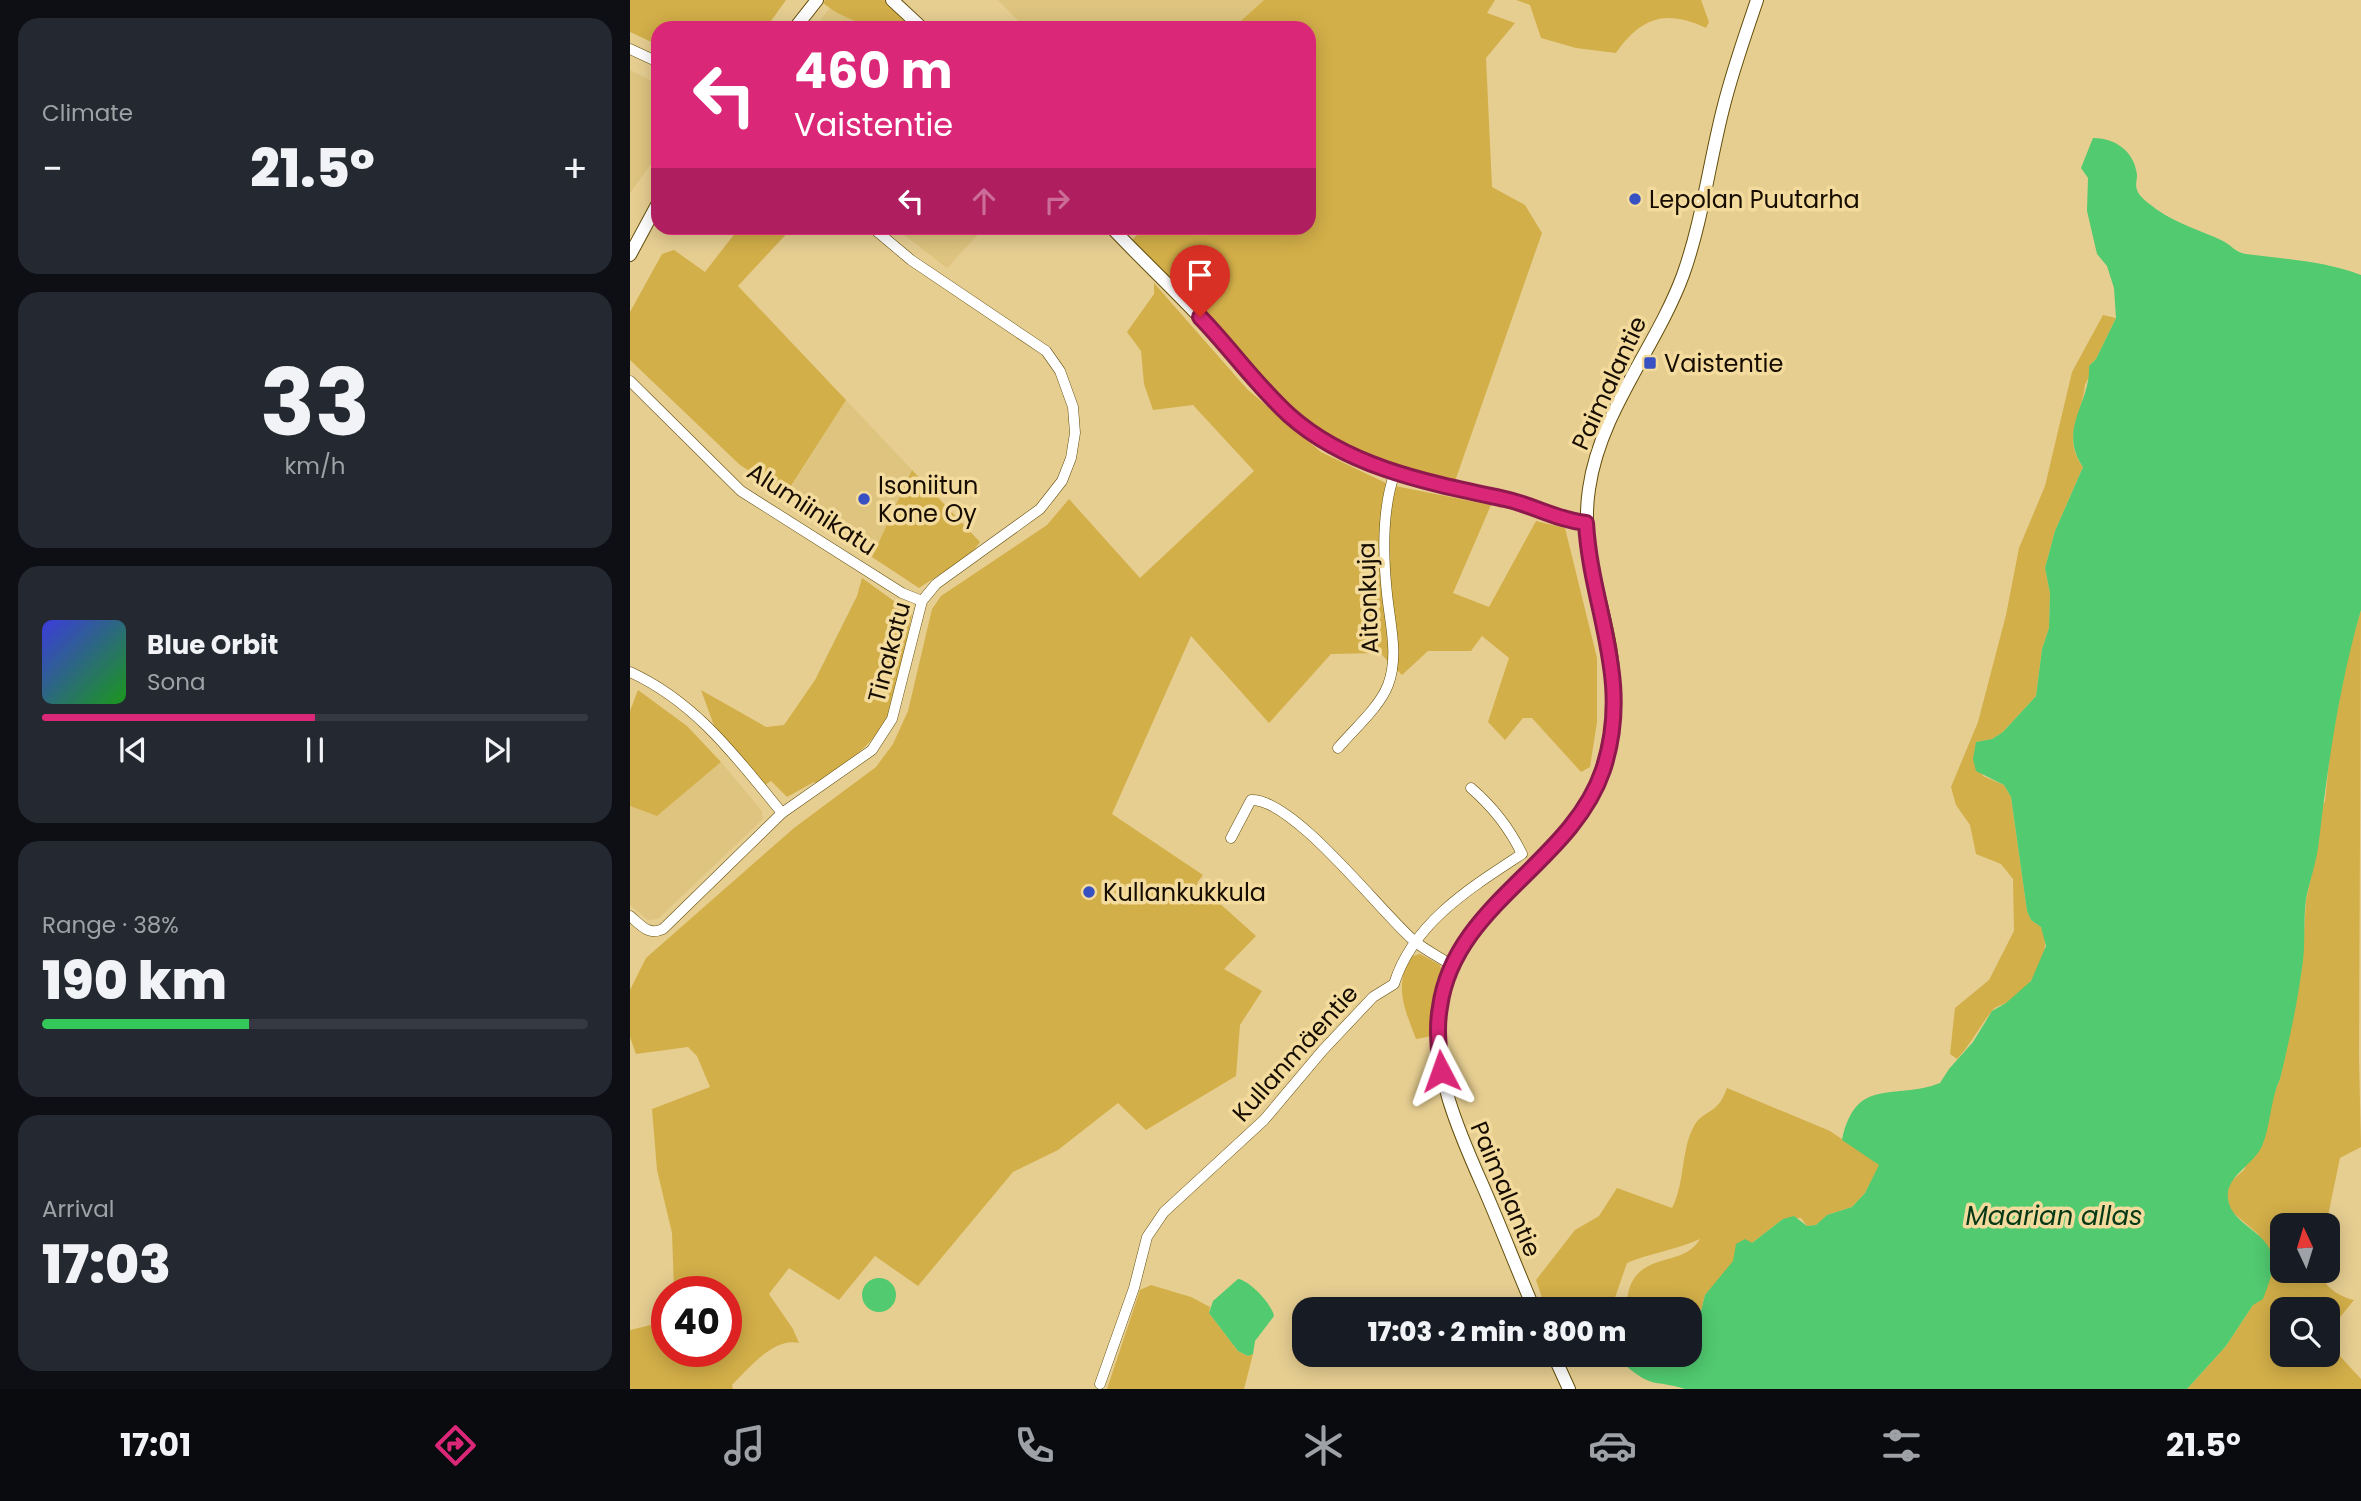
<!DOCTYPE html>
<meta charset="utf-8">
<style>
:root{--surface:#171b24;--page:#242831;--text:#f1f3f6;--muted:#9ea1a6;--line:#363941;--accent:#db2777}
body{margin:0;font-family:Poppins,sans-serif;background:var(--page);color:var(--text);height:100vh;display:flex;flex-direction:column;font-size:26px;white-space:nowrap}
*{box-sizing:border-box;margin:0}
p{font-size:23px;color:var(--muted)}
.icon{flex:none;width:38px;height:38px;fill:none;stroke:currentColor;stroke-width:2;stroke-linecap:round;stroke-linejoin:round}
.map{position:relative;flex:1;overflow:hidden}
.side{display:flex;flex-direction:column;gap:18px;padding:18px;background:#0d0f14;width:630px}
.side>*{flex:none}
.hud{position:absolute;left:21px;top:21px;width:665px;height:214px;border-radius:21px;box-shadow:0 4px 18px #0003;background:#db2777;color:#fff;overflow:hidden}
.needle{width:46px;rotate:356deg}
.fabs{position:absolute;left:1640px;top:1213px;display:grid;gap:14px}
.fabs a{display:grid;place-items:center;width:70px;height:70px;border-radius:14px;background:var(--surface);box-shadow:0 4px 18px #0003;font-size:35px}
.speed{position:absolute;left:21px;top:1276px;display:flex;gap:14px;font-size:35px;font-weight:700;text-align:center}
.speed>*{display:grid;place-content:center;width:91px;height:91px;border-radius:50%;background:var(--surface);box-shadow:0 4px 18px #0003;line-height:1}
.speed .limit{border:10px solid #d22;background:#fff;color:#111}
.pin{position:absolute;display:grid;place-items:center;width:60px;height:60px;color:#fff;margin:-72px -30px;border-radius:50% 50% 50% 0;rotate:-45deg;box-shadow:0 0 7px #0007}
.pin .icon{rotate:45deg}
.me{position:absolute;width:77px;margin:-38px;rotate:356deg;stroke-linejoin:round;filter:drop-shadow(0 0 5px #0008)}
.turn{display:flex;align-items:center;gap:24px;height:147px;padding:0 28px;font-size:32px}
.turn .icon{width:91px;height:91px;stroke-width:2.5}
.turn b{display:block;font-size:49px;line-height:60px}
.lanes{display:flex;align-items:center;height:66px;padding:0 28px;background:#0003;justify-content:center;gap:35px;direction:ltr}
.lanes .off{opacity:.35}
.big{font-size:52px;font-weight:800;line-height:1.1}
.side .card{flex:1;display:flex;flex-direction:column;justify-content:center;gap:10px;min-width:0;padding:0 24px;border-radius:21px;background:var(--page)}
.side .dial{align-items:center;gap:0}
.dial b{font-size:91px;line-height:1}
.song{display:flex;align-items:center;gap:21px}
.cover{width:84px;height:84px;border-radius:10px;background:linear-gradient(135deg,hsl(240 70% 55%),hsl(120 70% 35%))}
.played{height:7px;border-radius:4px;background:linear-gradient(90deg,var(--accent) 50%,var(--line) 50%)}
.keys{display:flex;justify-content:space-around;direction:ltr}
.heat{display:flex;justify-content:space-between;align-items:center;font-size:38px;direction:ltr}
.charge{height:10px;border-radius:5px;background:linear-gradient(90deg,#34c759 38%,var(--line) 0)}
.trip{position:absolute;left:662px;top:1297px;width:410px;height:70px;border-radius:21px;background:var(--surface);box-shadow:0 4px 18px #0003;font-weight:800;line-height:70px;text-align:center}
.tabs{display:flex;height:112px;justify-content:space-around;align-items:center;background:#090b0e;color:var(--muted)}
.tabs .icon{width:49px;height:49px}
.tabs .current{color:var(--accent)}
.tabs b{font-size:32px;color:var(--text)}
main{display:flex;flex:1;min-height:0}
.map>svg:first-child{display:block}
</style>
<main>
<section class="side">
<div class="card"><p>Climate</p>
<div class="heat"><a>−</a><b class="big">21.5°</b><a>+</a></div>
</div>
<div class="card dial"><b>33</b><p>km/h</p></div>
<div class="card">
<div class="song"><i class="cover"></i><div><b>Blue Orbit</b><p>Sona</p></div></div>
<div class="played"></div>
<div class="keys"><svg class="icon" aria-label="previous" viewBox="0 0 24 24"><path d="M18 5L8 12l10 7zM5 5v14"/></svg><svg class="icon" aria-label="pause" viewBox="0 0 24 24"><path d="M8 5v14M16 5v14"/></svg><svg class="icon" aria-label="next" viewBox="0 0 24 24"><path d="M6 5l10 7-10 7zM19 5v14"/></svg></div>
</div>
<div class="card"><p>Range · 38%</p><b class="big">190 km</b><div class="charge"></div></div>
<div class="card"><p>Arrival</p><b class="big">17:03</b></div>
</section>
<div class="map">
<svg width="1731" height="1389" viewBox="0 0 1731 1389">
<rect width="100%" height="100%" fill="#e6ce91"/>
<g fill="#dec47f">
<polygon points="368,0 634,0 603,28 395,28"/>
<polygon points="200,8 242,28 184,28"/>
<polygon points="0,70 28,84 28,154 0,193"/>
<polygon points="265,228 354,228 317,268"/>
<polygon points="216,400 282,470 242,557 153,500"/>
<polygon points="91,762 132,811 133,819 28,919 18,920 0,905 0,806 27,816"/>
</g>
<g fill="#d3af49">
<polygon points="0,0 156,0 136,28 28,28 28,45 0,32"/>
<path d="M195 0H254L285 28C250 28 222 26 193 3Z"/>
<polygon points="634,0 865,0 857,13 885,23 856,58 862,187 895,205 912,233 824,484 715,446 668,416 502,240 514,228 679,228 679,28 603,28"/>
<path d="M886 0H1071L1079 22 1076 28C1036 9 1011 17 986 53L946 48 911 38 900 5Z"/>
<polygon points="109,228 162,228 108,286 216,400 152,500 143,486 110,465 0,360 0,312 32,254 44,250 75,272"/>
<path d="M524 283 617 389 691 452 760 485 861 505 823 593 859 607 906 521 935 528 967 658V722L960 767 951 772 902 718H893L875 740 858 722 879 658 852 636 841 651H798L772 675 750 653 701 654 639 723 561 636 482 814 573 875 567 883 626 936 594 969 632 991 610 1025 606 1076 516 1130 488 1103 428 1150 383 1172 288 1286 245 1256 209 1300 159 1268 139 1294 163 1329 169 1343C144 1337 119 1368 102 1385L103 1389H0V1330L37 1321V1351H96V1292L44 1291 42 1233 27 1170 22 1109 80 1087 67 1056 58 1047 6 1054 0 1037V990L16 958 164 828 246 767 263 744 278 711 302 609 311 596 417 525 439 499 510 578 624 471 563 405 523 410 514 384 511 351 497 332 524 294Z"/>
<path d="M1473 315 1486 318 1466 359 1459 366V377L1455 385C1452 417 1431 436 1453 467L1425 531 1415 568 1420 593 1419 628 1412 649 1406 696 1373 732 1362 739 1346 742 1353 776 1374 785 1381 797 1397 911 1401 920 1411 927C1425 952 1400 991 1376 1003 1370 1006 1366 1006 1362 1011 1349 1027 1341 1044 1327 1059L1320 1054 1325 1008 1359 980 1384 931 1383 879 1371 864 1346 854 1340 825 1326 805 1321 787 1348 722 1376 615 1389 548 1415 486 1442 372Z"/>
<polygon points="282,470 350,542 341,554 289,588 242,557"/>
<path d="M232 578 282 614 264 702C250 742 219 761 186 784L184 782 157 797 141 781 135 785 86 731 71 690 136 727 154 725 185 680 227 596Z"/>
<path d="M1731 610 1729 1058 1731 1147 1710 1158 1696 1225H1652V1270L1690 1271C1694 1287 1708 1296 1724 1300L1698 1332V1309H1652V1354H1698V1343L1731 1379V1389H1557L1596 1346 1623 1305 1628 1234 1600 1210 1597 1195 1600 1182 1614 1170 1650 1079 1663 1018 1672 968 1676 900 1689 842 1690 811 1695 801 1701 743 1719 651Z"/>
<polygon points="8,690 57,726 91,762 27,816 0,806 0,711"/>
<path d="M790 954 810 965C818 987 797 1005 802 1036L786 1039C774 1007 765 990 779 957Z"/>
<path d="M1097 1088 1200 1131 1250 1165 1235 1193 1222 1207 1197 1215 1186 1225 1177 1226 1171 1218 1153 1219 1122 1243 1075 1295 1060 1356C1041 1368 1019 1356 998 1359L994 1355 1059 1354V1309H995C997 1301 998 1289 1002 1282 1017 1253 1054 1266 1070 1239 1046 1250 1020 1253 997 1263L981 1309H916L906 1280 945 1230 969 1216 987 1188 1042 1208C1055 1183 1051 1151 1063 1128 1073 1108 1087 1117 1097 1088Z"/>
<polygon points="521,1285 561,1297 580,1307 579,1313 608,1351 618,1356 623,1354 614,1389 477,1389 510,1290"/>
</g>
<g fill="#51ca70">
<path d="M1463 138C1484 138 1504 150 1507 175 1507 180 1505 185 1507 190 1510 198 1520 204 1526 209 1547 224 1570 230 1593 241 1601 245 1606 253 1616 254 1654 259 1695 261 1731 275V610C1709 686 1698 764 1689 841 1687 861 1680 879 1676 899 1673 922 1676 945 1672 968 1667 1005 1659 1042 1650 1079 1640 1100 1641 1125 1632 1146 1623 1166 1595 1176 1598 1199 1601 1226 1643 1232 1643 1263 1643 1274 1637 1288 1633 1299L1623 1305 1596 1346 1557 1389H1055C1023 1379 1024 1389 996 1366L998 1359C1019 1356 1041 1368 1060 1356L1075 1295 1103 1261 1106 1244 1115 1239 1122 1243 1153 1219 1164 1216 1177 1226 1186 1225 1197 1215 1222 1207 1235 1193 1249 1165 1212 1140C1226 1075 1264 1101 1310 1083L1319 1069 1343 1042 1362 1011 1376 1003 1401 981 1416 946 1411 927 1401 920 1397 911 1381 797 1374 785 1346 771 1343 759 1346 742 1362 739 1373 732 1406 696 1412 649 1419 628 1420 593 1415 568 1425 531 1453 467C1427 429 1461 403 1459 366L1466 359 1486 318 1484 288 1477 266 1467 254 1457 211 1458 178 1451 168Z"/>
<circle cx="249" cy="1295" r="17"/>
<path d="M608 1279C619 1280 642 1304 644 1316L625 1341 623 1354 618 1356 608 1351 579 1313 583 1301Z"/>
</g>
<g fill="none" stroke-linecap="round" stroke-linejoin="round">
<g stroke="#614c0a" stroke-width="11">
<g id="minor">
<polyline points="0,49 28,62"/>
<polyline points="0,381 111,491 272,593 292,601"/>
<path d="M0 672C66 702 107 758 152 813"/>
<path d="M708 748C724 729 749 708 758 685 769 656 760 624 757 594 753 556 752 508 765 472"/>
<path d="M601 838 621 800C663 798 749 910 782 939 794 950 810 957 823 966"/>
<path d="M0 916C11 925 18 936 33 929L152 813 242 750 262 719 292 601 306 584 410 509 432 481 441 458 445 433 443 407 430 371 416 351 281 260 243 228"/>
<path d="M470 1384 504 1288 517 1237 534 1212 634 1120 693 1050 743 997 764 984C783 923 840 888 892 854 880 829 863 807 841 788"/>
</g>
</g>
<g stroke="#614c0a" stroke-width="14">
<g id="tertiary">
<polyline points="262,0 292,28"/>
<polyline points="165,28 187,0"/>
<path d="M482 228C513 261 547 292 578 326 623 374 660 430 722 457 771 478 824 488 875 499 904 505 927 520 956 523"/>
<polyline points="0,255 28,203"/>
<path d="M904 1309C886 1267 870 1225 852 1184 797 1061 779 991 882 887 923 845 965 810 977 749 985 713 986 673 978 636 968 586 951 541 959 489 970 411 1026 348 1053 275 1072 222 1079 164 1093 109 1102 72 1115 36 1127 0"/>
<polyline points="923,1354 939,1389"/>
</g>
</g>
<use href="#minor" stroke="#fff" stroke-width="10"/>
<use href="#tertiary" stroke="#fff" stroke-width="12"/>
</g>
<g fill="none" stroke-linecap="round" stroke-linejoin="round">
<g stroke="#8e194d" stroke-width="18">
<path id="route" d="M570 317C601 349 626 385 659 415 718 468 800 483 875 499 903 505 927 520 956 523 961 610 1003 679 973 770 941 864 824 904 810 1007 806 1028 809 1050 811 1071"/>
</g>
<use href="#route" stroke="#db2777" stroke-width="12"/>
</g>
<g fill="#3750c2" stroke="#f3db9e" stroke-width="2.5">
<circle cx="1005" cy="199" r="7"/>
<rect x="1013" y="356" width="14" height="14" rx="3.5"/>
<circle cx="234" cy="499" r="7"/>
<circle cx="459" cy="892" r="7"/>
</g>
<g text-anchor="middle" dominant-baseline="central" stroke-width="7" stroke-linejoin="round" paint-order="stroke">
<g font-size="24" fill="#160d00" stroke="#f3db9e" text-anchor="start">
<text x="1019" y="199">Lepolan Puutarha</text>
<text x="1034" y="363">Vaistentie</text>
<text x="248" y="485">Isoniitun<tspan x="248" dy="28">Kone Oy</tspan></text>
<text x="473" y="892">Kullankukkula</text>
</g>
<g font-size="24" fill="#160d00" stroke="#f3db9e">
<text transform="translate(979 383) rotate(-65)">Paimalantie</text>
<text transform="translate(182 509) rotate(33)">Alumiinikatu</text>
<text transform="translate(738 598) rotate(-92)">Aitonkuja</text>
<text transform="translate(259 652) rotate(-75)">Tinakatu</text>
<text transform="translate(665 1053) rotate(-48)">Kullanmäentie</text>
<text transform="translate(876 1189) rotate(67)">Paimalantie</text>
</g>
<g font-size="26" font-style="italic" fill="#073917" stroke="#f3db9e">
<text x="1424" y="1216">Maarian allas</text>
</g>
</g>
</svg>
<div class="fabs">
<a><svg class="needle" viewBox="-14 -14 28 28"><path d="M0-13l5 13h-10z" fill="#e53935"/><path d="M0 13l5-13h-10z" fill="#9ea1a6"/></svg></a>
<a><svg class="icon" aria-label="search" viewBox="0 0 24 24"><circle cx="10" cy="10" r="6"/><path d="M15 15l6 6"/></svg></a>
</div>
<div class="speed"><div class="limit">40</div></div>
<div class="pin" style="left:570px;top:317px;background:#d93025"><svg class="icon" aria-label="arrive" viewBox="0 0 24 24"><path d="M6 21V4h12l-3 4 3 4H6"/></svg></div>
<svg class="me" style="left:811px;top:1071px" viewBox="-20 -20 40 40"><path d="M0-17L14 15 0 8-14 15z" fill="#db2777" stroke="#fff" stroke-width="4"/></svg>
<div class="trip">17:03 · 2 min · 800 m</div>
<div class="hud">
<div class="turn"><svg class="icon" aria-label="left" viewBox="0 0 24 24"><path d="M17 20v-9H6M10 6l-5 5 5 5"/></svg><div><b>460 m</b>Vaistentie</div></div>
<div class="lanes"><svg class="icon" aria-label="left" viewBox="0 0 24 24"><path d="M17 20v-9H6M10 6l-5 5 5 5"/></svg><svg class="icon off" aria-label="ahead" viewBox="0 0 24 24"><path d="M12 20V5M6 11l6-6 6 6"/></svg><svg class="icon off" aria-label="right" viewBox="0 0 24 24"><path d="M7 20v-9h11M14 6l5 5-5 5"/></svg></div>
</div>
</div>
</main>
<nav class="tabs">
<b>17:01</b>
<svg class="icon current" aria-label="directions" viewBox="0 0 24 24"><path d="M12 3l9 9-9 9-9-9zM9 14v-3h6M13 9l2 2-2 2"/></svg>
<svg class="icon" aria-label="music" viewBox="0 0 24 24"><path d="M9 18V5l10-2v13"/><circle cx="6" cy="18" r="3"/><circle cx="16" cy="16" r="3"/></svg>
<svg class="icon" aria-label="phone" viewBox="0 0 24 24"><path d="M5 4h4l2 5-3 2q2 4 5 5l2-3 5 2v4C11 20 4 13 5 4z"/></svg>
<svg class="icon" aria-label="climate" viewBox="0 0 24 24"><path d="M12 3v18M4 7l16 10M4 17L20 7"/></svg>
<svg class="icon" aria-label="car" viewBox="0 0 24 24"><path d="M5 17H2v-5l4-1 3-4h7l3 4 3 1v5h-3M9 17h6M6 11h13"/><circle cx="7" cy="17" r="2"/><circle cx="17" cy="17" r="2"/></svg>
<svg class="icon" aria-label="filters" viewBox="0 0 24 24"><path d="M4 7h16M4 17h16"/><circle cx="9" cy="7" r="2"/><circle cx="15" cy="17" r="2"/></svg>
<b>21.5°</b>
</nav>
